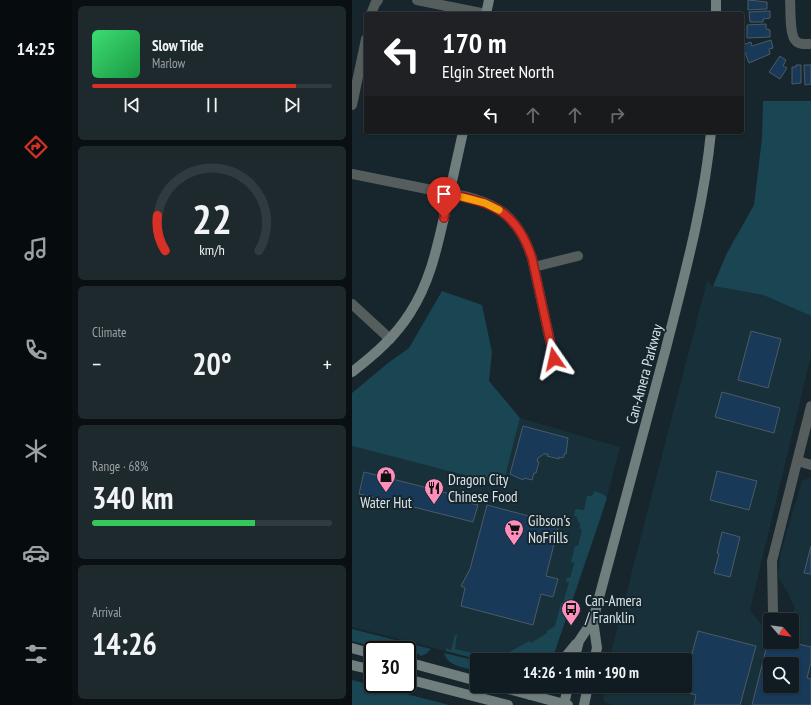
<!DOCTYPE html>
<meta charset="utf-8">
<style>
:root{--surface:#101c21;--page:#1e292e;--text:#f1f3f6;--muted:#9ca1a5;--line:#303a3f;--accent:#d93025}
body{margin:0;font-family:"PT Sans Narrow",sans-serif;background:var(--page);color:var(--text);height:100vh;display:flex;flex-direction:column;font-size:15px;white-space:nowrap}
*{box-sizing:border-box;margin:0}
p{font-size:13px;color:var(--muted)}
.icon{flex:none;width:22px;height:22px;fill:none;stroke:currentColor;stroke-width:2;stroke-linecap:round;stroke-linejoin:round}
.map{position:relative;flex:1;overflow:hidden}
.details{display:flex;flex-direction:column;gap:6px;padding:6px;background:#090f12;width:280px}
.details>*{flex:none}
.hud{position:absolute;left:12px;top:12px;width:380px;height:122px;border-radius:4px;box-shadow:0 1px 3px #0004,0 0 0 1px var(--line);background:#202124;color:#fff;overflow:hidden}
.needle{width:26px;rotate:118deg}
.buttons{position:absolute;left:411px;top:613px;display:grid;gap:8px}
.buttons a{display:grid;place-items:center;width:36px;height:36px;border-radius:4px;background:var(--surface);box-shadow:0 1px 3px #0004,0 0 0 1px var(--line);font-size:20px}
.speed{position:absolute;left:12px;top:641px;display:flex;gap:8px;font-size:20px;font-weight:700;text-align:center}
.speed>*{display:grid;place-content:center;width:52px;height:52px;border-radius:50%;background:var(--surface);box-shadow:0 1px 3px #0004,0 0 0 1px var(--line);line-height:1}
.speed .limit{border:2px solid #111;border-radius:6px;background:#fff;color:#111}
.pin{position:absolute;display:grid;place-items:center;width:34px;height:34px;color:#fff;margin:-41px -17px;border-radius:50% 50% 50% 0;rotate:-45deg;box-shadow:0 0 4px #0007}
.pin .icon{rotate:45deg}
.me{position:absolute;width:44px;margin:-22px;rotate:349deg;stroke-linejoin:round;filter:drop-shadow(0 0 3px #0008)}
.turn{display:flex;align-items:center;gap:14px;height:84px;padding:0 12px;font-size:18px}
.turn .icon{width:52px;height:52px;stroke-width:2.5}
.turn b{display:block;font-size:28px;line-height:34px}
.lanes{display:flex;align-items:center;height:38px;padding:0 12px;background:#0003;justify-content:center;gap:20px;direction:ltr}
.lanes .off{opacity:.35}
.big{font-size:30px;font-weight:700;line-height:1.1}
.details .tile{flex:1;display:flex;flex-direction:column;justify-content:center;gap:6px;min-width:0;padding:0 14px;border-radius:6px;background:var(--page)}
.details .dial{align-items:center;gap:0}
.dial svg{height:104px;overflow:visible;fill:none;stroke:var(--line);stroke-width:7;stroke-linecap:round;text-anchor:middle}
.dial text{fill:var(--text);stroke:none}
.song{display:flex;align-items:center;gap:12px}
.cover{width:48px;height:48px;border-radius:6px;background:linear-gradient(135deg,hsl(140 70% 55%),hsl(140 70% 35%))}
.played{height:4px;border-radius:2px;background:linear-gradient(90deg,var(--accent) 85%,var(--line) 85%)}
.keys{display:flex;justify-content:space-around;direction:ltr}
.heat{display:flex;justify-content:space-between;align-items:center;font-size:22px;direction:ltr}
.charge{height:6px;border-radius:3px;background:linear-gradient(90deg,#34c759 68%,var(--line) 0)}
.trip{position:absolute;left:118px;top:653px;width:222px;height:40px;border-radius:4px;background:var(--surface);box-shadow:0 1px 3px #0004,0 0 0 1px var(--line);font-weight:700;line-height:40px;text-align:center}
main{display:flex;flex:1;min-height:0}
.menu{display:flex;flex-direction:column;width:72px;justify-content:space-around;align-items:center;background:#060b0d;color:var(--muted)}
.menu .icon{width:28px;height:28px}
.menu .selected{color:var(--accent)}
.menu b{font-size:18px;color:var(--text)}
.map>svg:first-child{display:block}
</style>
<main>
<nav class="menu">
<b>14:25</b>
<svg class="icon selected" aria-label="directions" viewBox="0 0 24 24"><path d="M12 3l9 9-9 9-9-9zM9 14v-3h6M13 9l2 2-2 2"/></svg>
<svg class="icon" aria-label="music" viewBox="0 0 24 24"><path d="M9 18V5l10-2v13"/><circle cx="6" cy="18" r="3"/><circle cx="16" cy="16" r="3"/></svg>
<svg class="icon" aria-label="phone" viewBox="0 0 24 24"><path d="M5 4h4l2 5-3 2q2 4 5 5l2-3 5 2v4C11 20 4 13 5 4z"/></svg>
<svg class="icon" aria-label="climate" viewBox="0 0 24 24"><path d="M12 3v18M4 7l16 10M4 17L20 7"/></svg>
<svg class="icon" aria-label="car" viewBox="0 0 24 24"><path d="M5 17H2v-5l4-1 3-4h7l3 4 3 1v5h-3M9 17h6M6 11h13"/><circle cx="7" cy="17" r="2"/><circle cx="17" cy="17" r="2"/></svg>
<svg class="icon" aria-label="filters" viewBox="0 0 24 24"><path d="M4 7h16M4 17h16"/><circle cx="9" cy="7" r="2"/><circle cx="15" cy="17" r="2"/></svg>
</nav>
<section class="details">
<div class="tile">
<div class="song"><i class="cover"></i><div><b>Slow Tide</b><p>Marlow</p></div></div>
<div class="played"></div>
<div class="keys"><svg class="icon" aria-label="previous" viewBox="0 0 24 24"><path d="M18 5L8 12l10 7zM5 5v14"/></svg><svg class="icon" aria-label="pause" viewBox="0 0 24 24"><path d="M8 5v14M16 5v14"/></svg><svg class="icon" aria-label="next" viewBox="0 0 24 24"><path d="M6 5l10 7-10 7zM19 5v14"/></svg></div>
</div>
<div class="tile dial"><svg viewBox="0 0 100 80">
<path d="M14 69A42 42 0 1 1 86 69"/>
<path d="M14 69A42 42 0 0 1 8 42" stroke="#d93025"/>
<text x="50" y="56" font-size="32" font-weight="700">22</text>
<text x="50" y="72" font-size="11">km/h</text>
</svg></div>
<div class="tile"><p>Climate</p>
<div class="heat"><a>−</a><b class="big">20°</b><a>+</a></div>
</div>
<div class="tile"><p>Range · 68%</p><b class="big">340 km</b><div class="charge"></div></div>
<div class="tile"><p>Arrival</p><b class="big">14:26</b></div>
</section>
<div class="map">
<svg width="459" height="705" viewBox="0 0 459 705">
<rect width="100%" height="100%" fill="#16262c"/>
<g fill="#173039" fill-rule="evenodd">
<path d="M355 281 361 286 411 295 459 316V356L398 610 409 624 418 626V642H440V620H437L443 608 435 591 426 577 429 551 450 481 459 477V705H262L252 702 250 686H333V660H257ZM418 664H440V686H418Z"/>
<polygon points="168,418 268,447 250,516 200,660 129,660 0,627 0,446 151,484"/>
</g>
<g fill="#1a4553">
<polygon points="411,101 459,101 459,316 411,295 361,286 375,253 402,205 410,138"/>
<polygon points="90,291 130,305 140,352 137,381 168,418 151,485 0,446 0,393 36,363 57,348"/>
<polygon points="242,491 251,494 255,498 200,660 129,660 94,651 94,648 99,650 103,635 105,634 103,649 145,659 177,641 179,643 195,633 195,631 203,626 209,603 211,603 217,582 214,582 215,577 218,578 222,563 219,562 223,546 226,546 230,529 228,529 228,524 225,519 225,517 222,516 223,510 225,509 232,510 235,496 240,496"/>
<polygon points="0,629 79,649 74,654 68,656 67,654 55,654 55,650 31,650 0,641"/>
<path d="M92 653 125 661V671C112 667 96 667 92 653Z"/>
<polygon points="0,680 97,705 0,705"/>
</g>
<g fill="#183957" stroke="#4e5a66" fill-rule="evenodd">
<polygon points="396,0 415,2 415,9 396,10"/>
<polygon points="418,11 418,18 411,19 411,22 398,22 397,12"/>
<polygon points="414,24 414,29 418,30 418,37 395,38 395,25"/>
<polygon points="419,40 421,48 417,49 418,54 397,63 390,45 399,42 400,46"/>
<polygon points="428,56 434,60 431,66 435,68 428,79 417,72"/>
<polygon points="444,65 449,65 449,83 440,84 440,67 444,67"/>
<polygon points="452,65 459,65 459,84 453,85"/>
<polygon points="399,331 429,339 416,388 386,380"/>
<polygon points="370,392 428,408 422,433 363,417"/>
<polygon points="171,426 216,438 214,454 213,453 211,458 207,457 207,459 195,456 196,454 192,454 186,458 185,461 187,462 184,473 182,473 180,480 172,478 171,480 158,474"/>
<polygon points="365,471 405,481 397,510 358,500"/>
<polygon points="12,472 80,489 78,496 85,498 87,491 111,497 110,501 126,505 121,522 26,498 25,500 20,499 21,497 7,494"/>
<polygon points="135,505 207,524 194,576 206,579 201,597 189,594 181,625 109,606 113,588 109,586 118,569"/>
<polygon points="370,532 388,537 378,577 362,573 367,554 365,553"/>
<polygon points="459,546 459,574 452,573"/>
<polygon points="346,631 404,646 388,705 342,705 344,695 330,691 331,686 333,686 333,680"/>
<path d="M417 637 418 642H438L459 647V662L455 678 459 679V705H400ZM418 664H440V686H418Z"/>
</g>
<g fill="none" stroke-linecap="round" stroke-linejoin="round">
<g stroke="#555d5d" stroke-width="10">
<polyline points="65,0 134,14"/>
<path d="M438 0C439 9 437 35 444 41 447 45 454 44 459 44"/>
<polyline points="19,14 23,4 26,0"/>
<polyline points="0,105 14,39"/>
<path d="M0 174C25 179 50 184 75 189 101 194 132 197 153 214 167 226 174 241 180 258L202 359"/>
<polyline points="182,267 226,256"/>
<polyline points="0,304 38,339"/>
<polyline points="446,461 459,465"/>
<polyline points="421,612 420,561 459,406"/>
</g>
<g stroke="#707e7e" stroke-width="10">
<polyline points="134,14 137,0"/>
<polyline points="364,14 364,0"/>
<path d="M0 372C22 355 43 337 58 313 78 282 85 248 93 213 99 186 105 159 111 132"/>
<polyline points="241,620 245,648 242,660"/>
<polyline points="0,648 21,654"/>
<polyline points="211,660 224,644"/>
<path d="M222 660 227 641 241 620C266 530 290 439 314 348 332 277 352 205 359 132"/>
<polyline points="55,662 125,681"/>
<polyline points="0,665 21,670"/>
<polyline points="55,679 156,705"/>
<polyline points="145,686 216,705"/>
<polyline points="178,695 190,689 194,686"/>
<polyline points="212,705 216,686"/>
<polyline points="232,705 236,686"/>
</g>
</g>
<g fill="none" stroke-linecap="round" stroke-linejoin="round">
<g stroke="#8d1f18" stroke-width="10">
<path id="route" d="M92 218 97 194C142 203 165 212 180 258L202 359"/>
</g>
<use href="#route" stroke="#d93025" stroke-width="7"/>
<polyline stroke="#f59e0b" stroke-width="7" points="102,195 133,203 147,210"/>
</g>
<defs>
<g id="shop-pin" transform="scale(1)"><path d="M0 17L-7.5 6A9.5 9.5 0 1 1 7.5 6Z" fill="#fe8ebc" stroke="#16262c"/><path d="M-5-2.5h2.3a2.7 3.5 0 0 1 5.4 0H5L5.5 6h-11ZM-1.5-2.5h3a1.5 2.3 0 0 0-3 0Z" fill="#111"/></g>
<g id="restaurant-pin" transform="scale(1)"><path d="M0 17L-7.5 6A9.5 9.5 0 1 1 7.5 6Z" fill="#fe8ebc" stroke="#16262c"/><path d="M-5-6h1v4h1v-4h1v4h1v-4h1v5L-1.5 .5V6h-2V.5L-5-1ZM5-6V6H3V1.5H1.5Q1.5-4 5-6Z" fill="#111"/></g>
<g id="supermarket-pin" transform="scale(1)"><path d="M0 17L-7.5 6A9.5 9.5 0 1 1 7.5 6Z" fill="#fe8ebc" stroke="#16262c"/><path d="M-6-5.5h2.5l.6 2H6L4.5 2H-2.5L-4.4-4H-6ZM-1.5 3.2a1.3 1.3 0 1 0 .1 0ZM3 3.2a1.3 1.3 0 1 0 .1 0Z" fill="#111"/></g>
<g id="bus-pin" transform="scale(1)"><path d="M0 17L-7.5 6A9.5 9.5 0 1 1 7.5 6Z" fill="#fe8ebc" stroke="#16262c"/><path d="M-5-6H5V4H4V6H2V4H-2V6H-4V4H-5ZM-3.5-4V0h7V-4ZM-3.5 1.2v1.5H-2V1.2ZM2 1.2v1.5H3.5V1.2Z" fill="#111"/></g>
</defs>
<g fill-rule="evenodd">
<use href="#shop-pin" x="34" y="476"/>
<use href="#restaurant-pin" x="82" y="488"/>
<use href="#supermarket-pin" x="162" y="529"/>
<use href="#bus-pin" x="219" y="609"/>
</g>
<g text-anchor="middle" dominant-baseline="central" stroke-width="4" stroke-linejoin="round" paint-order="stroke">
<g font-size="15" fill="#dae4e8" stroke="#16262c">
<text transform="translate(292 374) rotate(-75)">Can-Amera Parkway</text>
</g>
<g font-size="15" fill="#dae4e8" stroke="#16262c" text-anchor="start">
<text x="96" y="479">Dragon City<tspan x="96" dy="17">Chinese Food</tspan></text>
<text x="34" y="502" text-anchor="middle">Water Hut</text>
<text x="176" y="520">Gibson's<tspan x="176" dy="17">NoFrills</tspan></text>
<text x="233" y="600">Can-Amera<tspan x="233" dy="17">/ Franklin</tspan></text>
</g>
</g>
</svg>
<div class="buttons">
<a><svg class="needle" viewBox="-14 -14 28 28"><path d="M0-13l5 13h-10z" fill="#e53935"/><path d="M0 13l5-13h-10z" fill="#9ca1a5"/></svg></a>
<a><svg class="icon" aria-label="search" viewBox="0 0 24 24"><circle cx="10" cy="10" r="6"/><path d="M15 15l6 6"/></svg></a>
</div>
<div class="speed"><div class="limit">30</div></div>
<div class="pin" style="left:92px;top:218px;background:#d93025"><svg class="icon" aria-label="arrive" viewBox="0 0 24 24"><path d="M6 21V4h12l-3 4 3 4H6"/></svg></div>
<svg class="me" style="left:202px;top:359px" viewBox="-20 -20 40 40"><path d="M0-17L14 15 0 8-14 15z" fill="#d93025" stroke="#fff" stroke-width="4"/></svg>
<div class="trip">14:26 · 1 min · 190 m</div>
<div class="hud">
<div class="turn"><svg class="icon" aria-label="left" viewBox="0 0 24 24"><path d="M17 20v-9H6M10 6l-5 5 5 5"/></svg><div><b>170 m</b>Elgin Street North</div></div>
<div class="lanes"><svg class="icon" aria-label="left" viewBox="0 0 24 24"><path d="M17 20v-9H6M10 6l-5 5 5 5"/></svg><svg class="icon off" aria-label="ahead" viewBox="0 0 24 24"><path d="M12 20V5M6 11l6-6 6 6"/></svg><svg class="icon off" aria-label="ahead" viewBox="0 0 24 24"><path d="M12 20V5M6 11l6-6 6 6"/></svg><svg class="icon off" aria-label="right" viewBox="0 0 24 24"><path d="M7 20v-9h11M14 6l5 5-5 5"/></svg></div>
</div>
</div>
</main>
